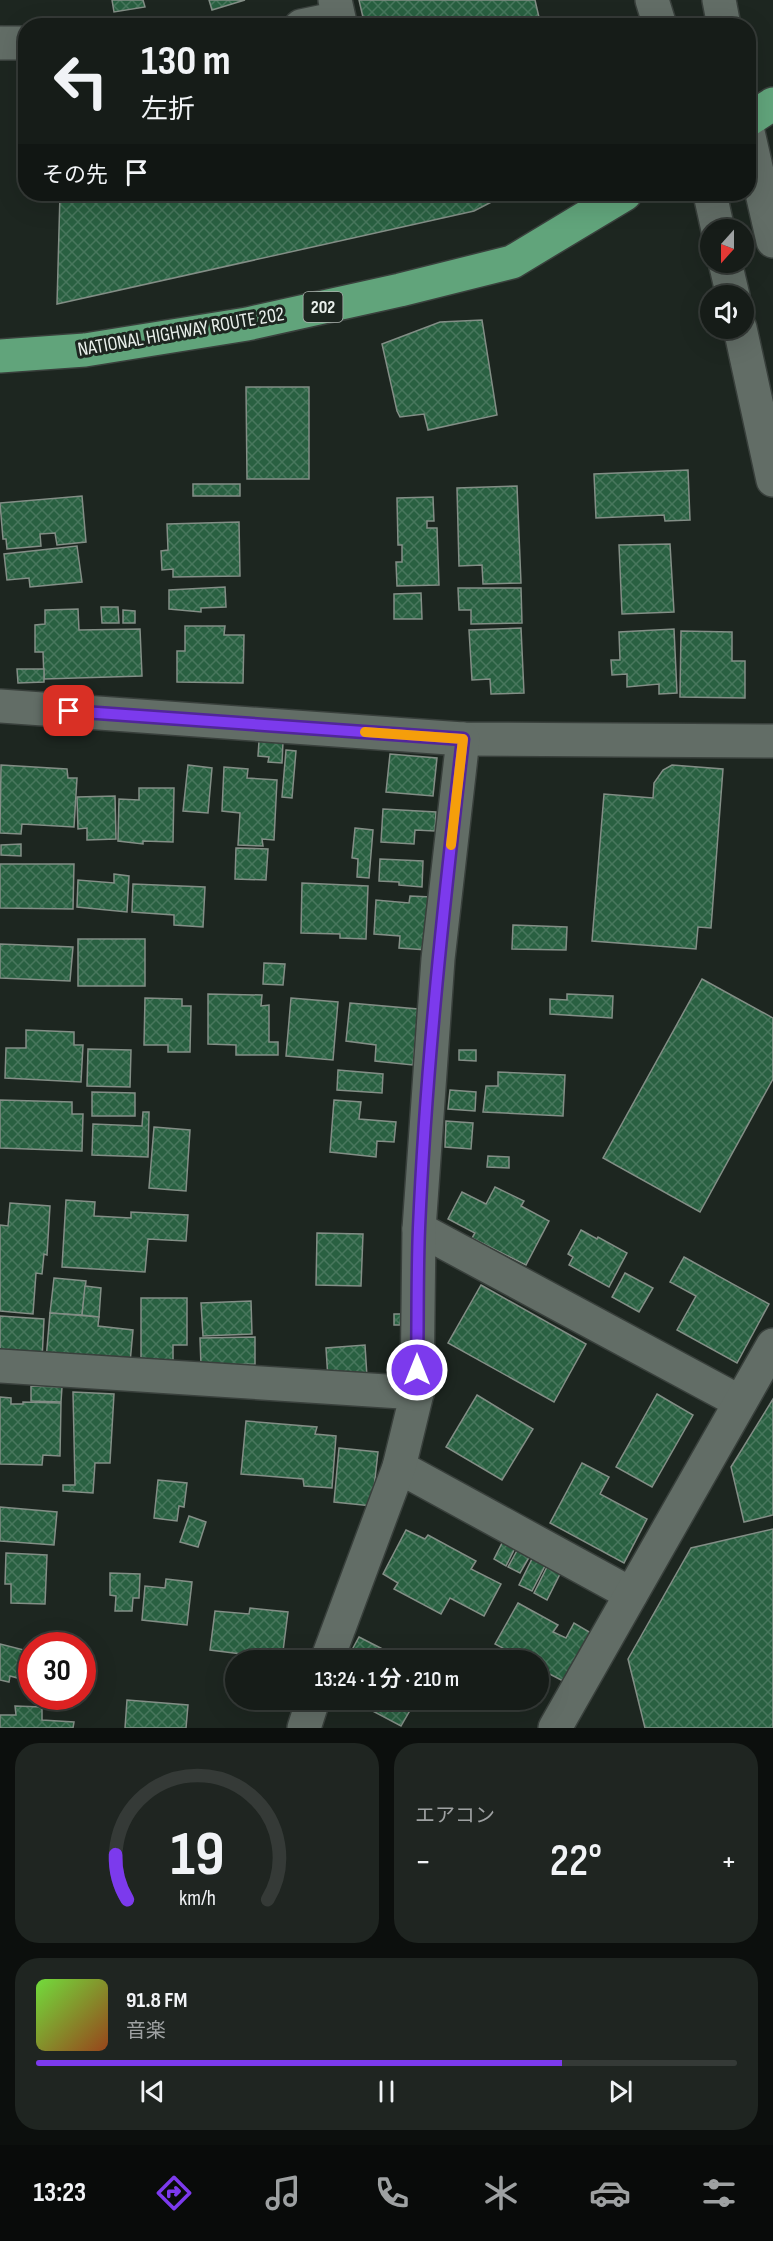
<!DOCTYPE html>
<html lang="ja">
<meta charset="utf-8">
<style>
:root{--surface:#161c18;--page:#1f2521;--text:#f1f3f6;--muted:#9ea1a2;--line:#353a37;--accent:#7c3aed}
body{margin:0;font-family:"Sofia Sans Condensed","Noto Sans JP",sans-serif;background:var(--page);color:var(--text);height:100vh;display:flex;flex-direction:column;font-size:22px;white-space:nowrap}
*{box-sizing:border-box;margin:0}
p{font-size:20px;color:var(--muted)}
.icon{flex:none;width:33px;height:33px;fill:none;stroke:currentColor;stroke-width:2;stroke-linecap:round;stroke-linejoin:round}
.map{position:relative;height:1728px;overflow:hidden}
.sheet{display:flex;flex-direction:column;gap:15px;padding:15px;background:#0c0f0d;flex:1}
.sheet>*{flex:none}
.guide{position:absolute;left:18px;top:18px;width:738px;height:183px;border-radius:24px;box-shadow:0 6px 24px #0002,0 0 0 2px var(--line);background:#161c18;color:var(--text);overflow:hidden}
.needle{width:39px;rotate:201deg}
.buttons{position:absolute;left:700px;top:219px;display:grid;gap:12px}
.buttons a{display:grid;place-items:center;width:54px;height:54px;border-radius:50%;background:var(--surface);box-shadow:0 6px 24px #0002,0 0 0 2px var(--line);font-size:30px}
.speed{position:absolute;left:18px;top:1632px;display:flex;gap:12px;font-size:30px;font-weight:700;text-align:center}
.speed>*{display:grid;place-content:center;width:78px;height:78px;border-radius:50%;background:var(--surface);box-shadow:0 6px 24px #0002,0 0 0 2px var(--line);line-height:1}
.speed .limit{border:9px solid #d22;background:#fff;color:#111}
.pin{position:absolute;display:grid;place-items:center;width:51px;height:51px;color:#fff;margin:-26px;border-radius:12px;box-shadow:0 3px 9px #0006}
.me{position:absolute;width:66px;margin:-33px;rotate:0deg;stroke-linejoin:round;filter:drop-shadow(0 0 4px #0008)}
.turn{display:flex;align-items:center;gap:21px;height:126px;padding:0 24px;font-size:27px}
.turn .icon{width:78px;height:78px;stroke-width:2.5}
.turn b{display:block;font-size:42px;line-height:51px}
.then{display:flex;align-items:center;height:57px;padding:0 24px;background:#0003;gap:12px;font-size:22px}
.big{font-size:45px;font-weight:600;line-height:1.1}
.sheet .tile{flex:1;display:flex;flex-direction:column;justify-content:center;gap:9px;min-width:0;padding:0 21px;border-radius:24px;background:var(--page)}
.sheet .dial{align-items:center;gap:0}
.dial svg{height:156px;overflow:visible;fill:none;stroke:var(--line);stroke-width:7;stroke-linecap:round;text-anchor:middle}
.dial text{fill:var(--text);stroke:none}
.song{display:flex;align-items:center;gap:18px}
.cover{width:72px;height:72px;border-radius:9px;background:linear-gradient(135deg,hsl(100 70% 55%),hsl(20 70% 35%))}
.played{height:6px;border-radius:3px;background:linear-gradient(90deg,var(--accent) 75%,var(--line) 75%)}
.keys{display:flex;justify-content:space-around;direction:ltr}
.heat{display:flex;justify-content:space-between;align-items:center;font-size:33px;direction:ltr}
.sheet .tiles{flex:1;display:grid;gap:15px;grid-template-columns:1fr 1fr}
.tile:last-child{grid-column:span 2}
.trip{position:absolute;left:225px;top:1650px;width:324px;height:60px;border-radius:30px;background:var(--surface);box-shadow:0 6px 24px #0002,0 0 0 2px var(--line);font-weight:600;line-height:60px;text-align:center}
.menu{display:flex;height:96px;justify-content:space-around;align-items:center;background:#090b0a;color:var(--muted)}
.menu .icon{width:42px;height:42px}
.menu .active{color:var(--accent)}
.menu b{font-size:27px;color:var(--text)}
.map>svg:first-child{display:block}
</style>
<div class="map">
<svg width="773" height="1728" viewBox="0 0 773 1728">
<defs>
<pattern id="building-cross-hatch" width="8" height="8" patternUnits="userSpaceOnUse" patternTransform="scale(1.5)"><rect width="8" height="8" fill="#296041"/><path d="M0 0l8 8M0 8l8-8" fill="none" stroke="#48775d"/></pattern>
</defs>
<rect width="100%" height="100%" fill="#1d2620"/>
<g fill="url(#building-cross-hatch)" stroke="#838e86" stroke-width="1.5">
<polygon points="112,0 143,0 145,7 114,12"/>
<polygon points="209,0 245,0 212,10"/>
<polygon points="359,0 535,0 541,26 365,26"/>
<polygon points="60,194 507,194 474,211 57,304"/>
<polygon points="482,320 497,415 428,430 424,414 400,417 397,411 382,344 440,322"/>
<polygon points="246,387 309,387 309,479 247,479"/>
<polygon points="688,470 690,520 665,521 664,515 596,518 594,474"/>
<rect x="193" y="484" width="47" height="12"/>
<polygon points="517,486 521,583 483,584 482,565 459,566 457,488"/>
<polygon points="82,496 86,542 57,545 55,533 40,534 41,546 7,549 6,539 3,539 0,503"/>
<polygon points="433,497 434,521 427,521 427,528 437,528 439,585 397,586 396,562 402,562 402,545 398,545 397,498"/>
<polygon points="239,522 240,576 173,577 173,569 162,570 161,551 168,550 167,524"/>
<polygon points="670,544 674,612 622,614 619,545"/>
<polygon points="77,546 82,582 30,587 29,578 7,580 4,554"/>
<polygon points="225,587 226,607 201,608 201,612 169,609 169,590"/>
<polygon points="458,588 521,588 522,623 471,624 471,610 459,610"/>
<polygon points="421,593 422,619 394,619 394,594"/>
<polygon points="101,607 118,607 119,623 102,623"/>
<polygon points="78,609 79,630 140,629 142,676 44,679 43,652 35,652 35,625 45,624 45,610"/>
<polygon points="123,610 135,611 135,623 123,623"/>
<polygon points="185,626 225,626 224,635 244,635 243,683 177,682 177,651 185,651"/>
<polygon points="521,628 524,693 491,694 490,679 472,680 469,630"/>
<polygon points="674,629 677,693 659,694 659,684 627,687 627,674 612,675 611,660 620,660 619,632"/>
<polygon points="681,631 732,632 732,661 745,661 745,698 680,697"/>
<polygon points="17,669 44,669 44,682 18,683"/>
<polygon points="259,741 283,742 282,763 268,762 269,757 258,756"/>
<polygon points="286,750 296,751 292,798 282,797"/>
<polygon points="390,754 437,758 433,796 386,792"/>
<polygon points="1,765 67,769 68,778 77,778 74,827 22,824 21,834 0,833"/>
<polygon points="188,765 212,768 208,813 183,811"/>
<polygon points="672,765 723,769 711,928 698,927 696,949 592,941 604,794 653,798 654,783 663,770"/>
<polygon points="224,767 248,769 247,778 277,780 274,840 262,839 263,846 238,845 240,813 222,811"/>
<polygon points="139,788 174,788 173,842 143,841 143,844 118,841 119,799 139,800"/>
<polygon points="115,796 116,839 87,840 87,828 78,829 77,797"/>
<polygon points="383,809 436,812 435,831 415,830 414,844 381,842"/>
<polygon points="355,828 373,830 369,878 357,877 358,859 352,858"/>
<polygon points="21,844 21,856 1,855 1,845"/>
<polygon points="236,848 268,849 266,880 235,879"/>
<polygon points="380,859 423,861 422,887 399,885 399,882 379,881"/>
<polygon points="0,864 74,864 73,909 0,908"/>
<polygon points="114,874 129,876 127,912 77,907 78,880 114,883"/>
<polygon points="302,883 368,886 366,939 340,938 340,934 301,933"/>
<polygon points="133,884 205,887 203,927 174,925 174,915 132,912"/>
<polygon points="410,896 431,897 427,950 399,948 400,936 374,934 376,900 409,903"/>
<polygon points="513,925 567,927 566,950 512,949"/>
<rect x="78" y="939" width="67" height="47"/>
<polygon points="0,944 73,947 70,981 0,978"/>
<polygon points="264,963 285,964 283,985 263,984"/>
<polygon points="702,979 773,1018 773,1079 700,1212 603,1158"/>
<polygon points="208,994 262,995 261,1006 269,1005 269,1042 278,1042 278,1055 236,1055 236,1045 208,1044"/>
<polygon points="567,994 613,996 612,1018 550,1014 550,999 567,1000"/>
<polygon points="145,998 182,999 182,1006 191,1006 190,1052 168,1052 168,1045 144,1045"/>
<polygon points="291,998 338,1002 333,1060 286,1056"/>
<polygon points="350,1003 418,1009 413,1065 375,1061 376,1045 346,1041"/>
<polygon points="26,1030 74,1032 74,1045 83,1045 81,1082 5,1078 6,1048 26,1048"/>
<polygon points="88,1049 131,1050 130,1087 87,1086"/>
<polygon points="459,1050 476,1050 476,1061 459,1060"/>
<polygon points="338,1070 383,1074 382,1093 337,1090"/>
<polygon points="498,1072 565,1075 563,1116 483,1112 486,1086 498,1086"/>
<polygon points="450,1090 476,1092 475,1111 448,1109"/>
<polygon points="92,1092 135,1093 135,1116 92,1116"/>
<polygon points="0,1100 72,1102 72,1114 83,1114 82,1151 0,1148"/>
<polygon points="334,1100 361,1102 359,1119 396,1122 394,1142 377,1141 376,1157 330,1152"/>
<polygon points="143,1112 149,1112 148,1157 92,1155 93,1124 142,1126"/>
<polygon points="446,1121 473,1123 471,1149 445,1147"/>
<polygon points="154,1127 190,1130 186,1191 149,1188"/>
<polygon points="488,1156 509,1157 509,1168 487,1167"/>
<polygon points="495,1187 524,1201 521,1206 549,1221 526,1265 472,1238 475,1233 448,1219 462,1192 486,1204"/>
<polygon points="66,1200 95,1202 94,1216 131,1218 131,1212 188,1215 186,1241 148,1239 145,1272 62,1267"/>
<polygon points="10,1203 50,1206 47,1255 44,1254 42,1274 36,1273 33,1314 0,1311 0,1225 8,1226"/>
<polygon points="581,1230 597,1239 598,1237 627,1253 609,1287 569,1265 573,1257 568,1254"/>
<polygon points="317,1233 363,1234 361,1286 316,1285"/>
<polygon points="684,1257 769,1304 737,1363 677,1330 696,1296 670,1282"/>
<polygon points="625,1273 653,1288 639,1312 612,1297"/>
<polygon points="54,1278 86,1281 82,1315 50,1313"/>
<polygon points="481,1285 586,1344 554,1402 448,1343"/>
<polygon points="85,1286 101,1288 99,1317 82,1315"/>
<polygon points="141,1298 187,1298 187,1345 173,1345 173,1363 141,1363"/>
<polygon points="251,1301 252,1334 203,1336 201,1303"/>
<polygon points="50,1313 99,1317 98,1326 133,1330 130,1363 46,1360"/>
<polygon points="394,1314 401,1314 400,1325 394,1325"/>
<polygon points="0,1316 44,1319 42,1360 0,1358"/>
<polygon points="255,1337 255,1364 201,1366 200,1338"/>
<polygon points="365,1345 367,1377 328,1379 326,1348"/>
<polygon points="31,1386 62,1387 61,1402 31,1401"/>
<polygon points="73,1392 114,1394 110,1463 95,1463 93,1493 63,1491 63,1485 75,1485"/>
<polygon points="657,1394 693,1415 652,1487 616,1467"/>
<polygon points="477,1395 533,1429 502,1480 446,1447"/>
<polygon points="0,1397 11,1398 11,1404 23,1404 23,1402 61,1403 60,1456 43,1455 42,1465 0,1464"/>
<polygon points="773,1399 773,1515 744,1522 731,1467"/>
<polygon points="246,1421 317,1427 315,1434 336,1436 332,1488 304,1486 303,1479 241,1474"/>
<polygon points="339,1448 378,1452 372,1506 334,1502"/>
<polygon points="582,1463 609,1477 600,1494 647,1519 624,1563 550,1523"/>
<polygon points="158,1480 187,1483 184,1507 179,1506 177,1521 154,1518"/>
<polygon points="0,1507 57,1512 54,1545 0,1541"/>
<polygon points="189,1516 206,1522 198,1547 180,1542"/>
<polygon points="773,1529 773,1728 645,1728 628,1659 691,1548"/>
<polygon points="406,1530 425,1539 428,1535 476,1561 471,1569 501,1584 484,1616 450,1598 441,1614 394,1589 398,1583 383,1574"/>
<polygon points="504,1539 516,1546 506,1566 494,1559"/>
<polygon points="519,1547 531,1554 520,1573 508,1567"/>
<polygon points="6,1553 47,1555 45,1604 11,1603 11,1584 5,1584"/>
<polygon points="534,1555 547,1562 532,1591 519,1585"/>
<polygon points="549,1563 562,1570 547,1600 534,1593"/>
<polygon points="110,1573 140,1574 139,1598 133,1598 132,1611 115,1611 116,1596 110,1595"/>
<polygon points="166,1579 192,1582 187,1625 142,1620 145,1586 165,1588"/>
<polygon points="518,1603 558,1625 553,1632 566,1638 574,1623 591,1633 565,1682 538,1668 538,1660 525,1660 495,1644"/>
<polygon points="250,1608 288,1612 282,1659 210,1650 215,1611 249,1614"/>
<polygon points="359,1637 404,1660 350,1660 347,1659"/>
<polygon points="0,1644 32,1652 32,1682 10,1676 9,1682 0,1680"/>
<polygon points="127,1700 188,1705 186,1728 125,1728"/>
<polygon points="369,1700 416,1700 401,1726 365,1707"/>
<polygon points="15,1706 42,1707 42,1720 74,1722 73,1728 0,1728 0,1715 16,1715"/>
</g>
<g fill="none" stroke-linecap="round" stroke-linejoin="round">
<g stroke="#39403c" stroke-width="36">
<g id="minor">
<polyline points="652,0 660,26"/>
<polyline points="719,0 724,26"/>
<polyline points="301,26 339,18 335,0"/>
<polyline points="0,43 26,43"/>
<polyline points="748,132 773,241"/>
<polyline points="710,194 718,230"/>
<polyline points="725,262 733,296"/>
<polyline points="740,328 773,480"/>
<polyline points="0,706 463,739 773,741"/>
<polyline points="419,1229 740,1402"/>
<polyline points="0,1366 417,1393"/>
<polyline points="399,1467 631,1594"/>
<polyline points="327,1660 399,1467 417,1393 419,1229 438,959 463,739"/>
<polyline points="304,1728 313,1700"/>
<polyline points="555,1728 773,1345"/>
</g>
</g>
<g stroke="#39403c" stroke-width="36">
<g id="highway">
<polyline points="748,120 773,104"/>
<polyline points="0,356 85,350 247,324 400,290 512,262 625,194"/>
</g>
</g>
<use href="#minor" stroke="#626d66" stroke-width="33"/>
<use href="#highway" stroke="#61a47b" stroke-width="33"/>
</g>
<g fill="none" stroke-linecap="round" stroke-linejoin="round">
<g stroke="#51269a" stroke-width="15">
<path id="route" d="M69 711 463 739C444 901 426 1065 419 1228 417 1275 418 1323 417 1370"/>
</g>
<use href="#route" stroke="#7c3aed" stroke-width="10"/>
<polyline stroke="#f59e0b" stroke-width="10" points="365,732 463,739 451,845"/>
</g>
<g text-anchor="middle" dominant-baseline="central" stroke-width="6" stroke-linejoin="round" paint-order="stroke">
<rect fill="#1d2620" stroke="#acb3af" stroke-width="1.5" x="303.5" y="292" width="39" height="30" rx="4.5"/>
<g font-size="18" font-weight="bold" fill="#eaf0ec">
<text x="323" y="307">202</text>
</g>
<g font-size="20" fill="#eaf0ec" stroke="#1d2620">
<text transform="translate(181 332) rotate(-10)">NATIONAL HIGHWAY ROUTE 202</text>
</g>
</g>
</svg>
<div class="buttons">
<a><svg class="needle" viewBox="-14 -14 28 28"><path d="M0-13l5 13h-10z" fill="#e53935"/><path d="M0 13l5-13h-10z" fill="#9ea1a2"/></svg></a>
<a><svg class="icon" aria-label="sound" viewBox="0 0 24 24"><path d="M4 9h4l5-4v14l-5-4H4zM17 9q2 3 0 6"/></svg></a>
</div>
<div class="speed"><div class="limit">30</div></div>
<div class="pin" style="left:69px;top:711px;background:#d93025"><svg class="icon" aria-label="arrive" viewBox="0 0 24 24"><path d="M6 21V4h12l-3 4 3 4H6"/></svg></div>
<svg class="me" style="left:417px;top:1370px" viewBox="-20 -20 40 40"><circle r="17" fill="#7c3aed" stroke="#fff" stroke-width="3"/><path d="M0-11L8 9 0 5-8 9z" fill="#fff"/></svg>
<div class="trip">13:24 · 1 分 · 210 m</div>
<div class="guide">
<div class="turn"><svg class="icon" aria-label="left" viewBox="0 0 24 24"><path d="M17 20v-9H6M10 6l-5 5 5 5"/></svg><div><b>130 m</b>左折</div></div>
<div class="then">その先<svg class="icon" aria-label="arrive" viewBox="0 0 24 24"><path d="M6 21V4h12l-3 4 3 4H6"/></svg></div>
</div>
</div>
<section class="sheet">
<div class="tiles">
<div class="tile dial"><svg viewBox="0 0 100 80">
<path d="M14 69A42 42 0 1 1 86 69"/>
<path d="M14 69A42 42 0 0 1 8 46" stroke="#7c3aed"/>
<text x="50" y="56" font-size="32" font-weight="700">19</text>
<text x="50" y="72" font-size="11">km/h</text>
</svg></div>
<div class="tile"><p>エアコン</p>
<div class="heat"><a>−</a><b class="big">22°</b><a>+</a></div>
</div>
<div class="tile">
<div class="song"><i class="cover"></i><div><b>91.8 FM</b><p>音楽</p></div></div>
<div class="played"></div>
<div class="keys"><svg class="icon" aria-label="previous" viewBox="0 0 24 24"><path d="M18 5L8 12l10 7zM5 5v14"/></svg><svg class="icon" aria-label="pause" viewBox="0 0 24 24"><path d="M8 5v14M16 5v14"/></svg><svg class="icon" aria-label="next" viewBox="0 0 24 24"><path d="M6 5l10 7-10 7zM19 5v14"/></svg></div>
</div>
</div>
</section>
<nav class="menu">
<b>13:23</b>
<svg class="icon active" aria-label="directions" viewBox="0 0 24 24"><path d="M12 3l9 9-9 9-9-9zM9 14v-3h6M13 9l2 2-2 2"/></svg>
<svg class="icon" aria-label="music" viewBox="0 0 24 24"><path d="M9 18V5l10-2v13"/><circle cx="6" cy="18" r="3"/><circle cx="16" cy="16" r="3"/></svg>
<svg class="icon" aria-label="phone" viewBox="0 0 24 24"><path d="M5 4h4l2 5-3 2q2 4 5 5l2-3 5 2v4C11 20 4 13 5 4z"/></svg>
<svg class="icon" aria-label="climate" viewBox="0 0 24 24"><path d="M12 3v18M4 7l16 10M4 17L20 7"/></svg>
<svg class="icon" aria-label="car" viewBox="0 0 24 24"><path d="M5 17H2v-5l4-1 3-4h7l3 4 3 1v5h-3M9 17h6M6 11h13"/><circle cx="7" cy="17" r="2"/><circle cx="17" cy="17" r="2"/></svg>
<svg class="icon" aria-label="filters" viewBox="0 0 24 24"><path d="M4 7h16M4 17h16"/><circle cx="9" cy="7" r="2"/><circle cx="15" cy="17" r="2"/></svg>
</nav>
